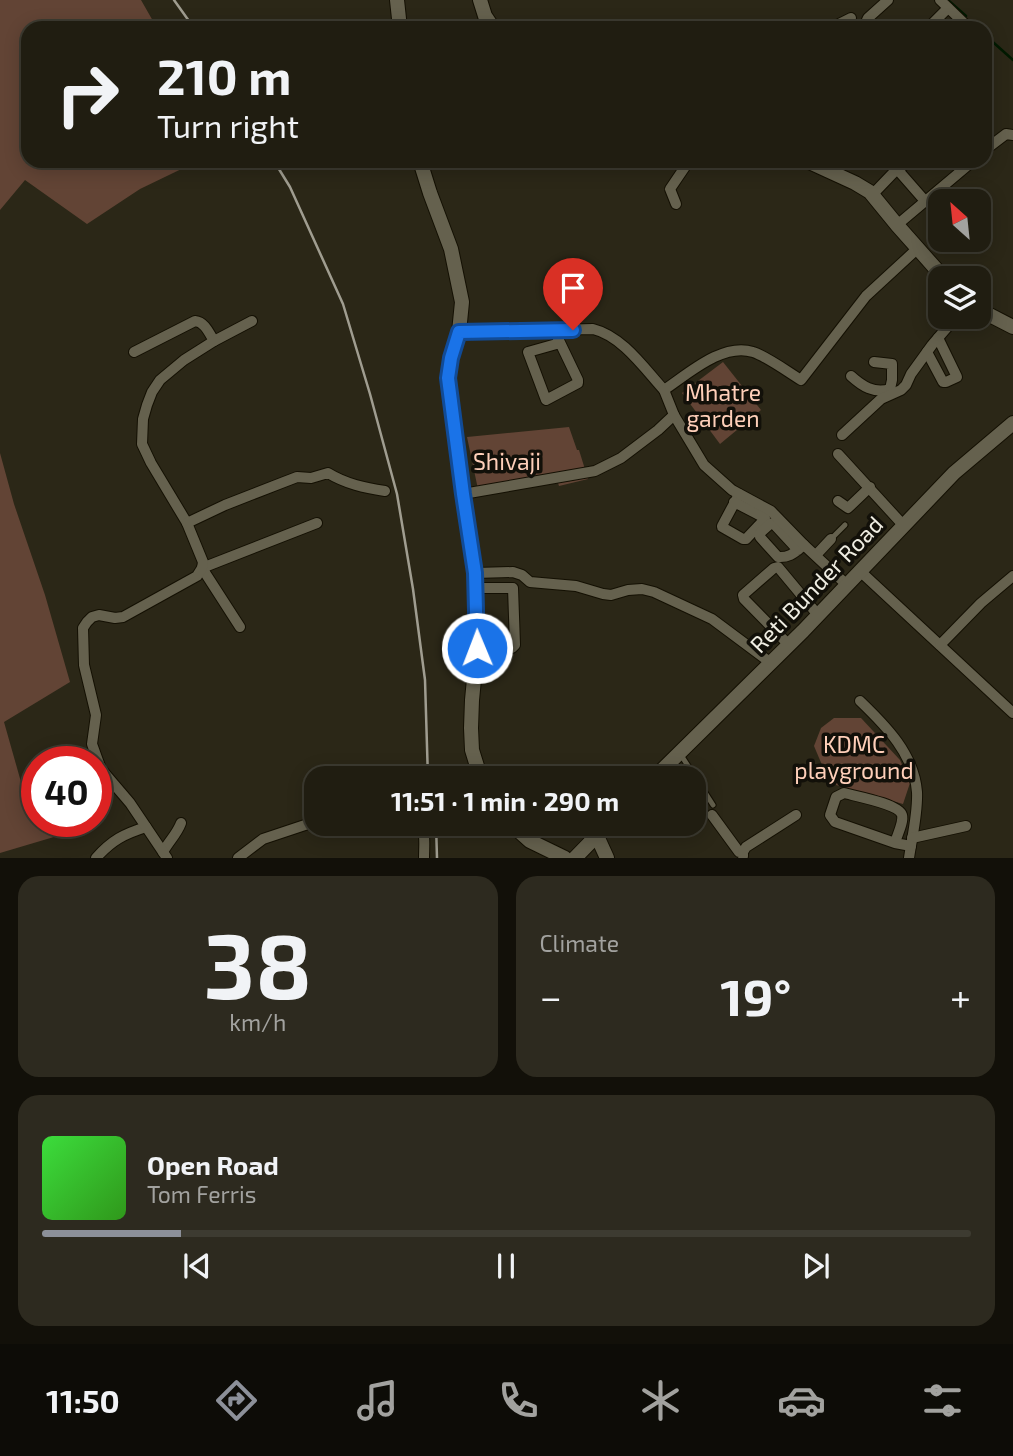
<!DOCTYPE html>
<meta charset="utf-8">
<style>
:root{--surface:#201d11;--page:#2d2a1f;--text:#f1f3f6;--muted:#a2a29f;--line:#3d3b31;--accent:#8c9099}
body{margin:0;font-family:"Exo 2",sans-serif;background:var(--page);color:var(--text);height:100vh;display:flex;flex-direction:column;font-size:26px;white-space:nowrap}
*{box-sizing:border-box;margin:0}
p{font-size:23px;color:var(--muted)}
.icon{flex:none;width:38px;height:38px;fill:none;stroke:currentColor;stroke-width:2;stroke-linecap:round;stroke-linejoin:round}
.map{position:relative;height:858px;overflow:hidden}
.drawer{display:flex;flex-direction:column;gap:18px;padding:18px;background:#121009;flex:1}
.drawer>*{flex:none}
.banner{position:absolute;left:21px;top:21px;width:971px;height:147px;border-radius:21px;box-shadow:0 4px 18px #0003,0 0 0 2px var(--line);background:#201d11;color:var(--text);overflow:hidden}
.needle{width:46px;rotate:333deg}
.tools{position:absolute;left:928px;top:189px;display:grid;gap:14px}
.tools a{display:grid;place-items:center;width:63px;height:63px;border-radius:14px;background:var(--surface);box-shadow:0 4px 18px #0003,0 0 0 2px var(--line);font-size:35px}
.speed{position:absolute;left:21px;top:746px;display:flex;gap:14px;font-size:35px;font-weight:700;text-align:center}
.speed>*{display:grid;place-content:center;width:91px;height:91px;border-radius:50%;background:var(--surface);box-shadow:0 4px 18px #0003,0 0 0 2px var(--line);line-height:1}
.speed .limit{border:10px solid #d22;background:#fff;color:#111}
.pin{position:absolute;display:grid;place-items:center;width:60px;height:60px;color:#fff;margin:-72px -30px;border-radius:50% 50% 50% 0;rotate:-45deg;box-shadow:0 0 7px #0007}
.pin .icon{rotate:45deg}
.me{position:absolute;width:77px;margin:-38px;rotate:359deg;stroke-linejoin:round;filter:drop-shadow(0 0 5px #0008)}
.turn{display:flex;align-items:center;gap:24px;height:147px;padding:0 21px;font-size:32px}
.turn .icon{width:91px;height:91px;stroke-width:2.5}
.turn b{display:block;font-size:49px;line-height:60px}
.big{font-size:52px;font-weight:700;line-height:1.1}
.drawer .card{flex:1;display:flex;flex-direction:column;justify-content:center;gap:10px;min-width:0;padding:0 24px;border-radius:21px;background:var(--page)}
.drawer .dial{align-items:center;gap:0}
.dial b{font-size:91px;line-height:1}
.song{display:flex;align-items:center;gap:21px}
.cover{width:84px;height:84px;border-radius:10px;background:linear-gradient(135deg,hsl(120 70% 55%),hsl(110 70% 35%))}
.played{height:7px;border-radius:4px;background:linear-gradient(90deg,var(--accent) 15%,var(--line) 15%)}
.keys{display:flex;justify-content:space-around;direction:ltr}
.heat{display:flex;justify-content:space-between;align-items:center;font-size:38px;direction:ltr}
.drawer .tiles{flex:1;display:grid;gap:18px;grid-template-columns:1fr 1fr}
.card:last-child{grid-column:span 2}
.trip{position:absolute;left:304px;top:766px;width:402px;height:70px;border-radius:21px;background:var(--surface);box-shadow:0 4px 18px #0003,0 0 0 2px var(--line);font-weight:700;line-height:70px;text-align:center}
.menu{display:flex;height:112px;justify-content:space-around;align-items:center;background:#0d0c07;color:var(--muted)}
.menu .icon{width:49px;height:49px}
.menu .selected{color:var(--accent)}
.menu b{font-size:32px;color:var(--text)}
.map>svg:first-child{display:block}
</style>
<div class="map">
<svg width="1013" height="858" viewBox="0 0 1013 858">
<rect width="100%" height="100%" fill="#2b2717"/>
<g fill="#624435">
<polygon points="0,0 141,0 157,28 28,28 28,161 198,161 140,189 87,224 25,180 0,210"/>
<polygon points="723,362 761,410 720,444 682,393"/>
<polygon points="569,427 577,450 579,450 588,479 559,486 558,483 479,494 467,437"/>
<polygon points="0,453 14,504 45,595 70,682 4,722 21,782 37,776 37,821 96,821 96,812 101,823 0,853"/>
<polygon points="834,718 861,718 900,760 910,783 903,804 836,785 822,765 814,746 821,728"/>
</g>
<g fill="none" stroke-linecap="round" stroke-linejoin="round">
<g stroke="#001a00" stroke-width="2.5">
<polyline points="948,0 966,16"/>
<polyline points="972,22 978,28"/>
<polyline points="985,35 1013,60"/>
</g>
<g stroke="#141003" stroke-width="7">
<g id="service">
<polyline points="831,539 845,525"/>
<polyline points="681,755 713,805"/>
</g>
</g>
<g stroke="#141003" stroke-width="12">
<g id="minor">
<polyline points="940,0 965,24 967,28"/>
<polyline points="831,28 851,18"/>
<polyline points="871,28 867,20 868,18 888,0"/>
<polyline points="928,28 948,8"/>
<polyline points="985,150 1006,134 1013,135"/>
<polyline points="894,161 897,169 925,201"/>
<polyline points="873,194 897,169 912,161"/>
<polyline points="676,204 670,189 689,161"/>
<polyline points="897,225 973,161"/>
<polyline points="554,330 578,380 578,383 546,400 528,352 560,343"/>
<path d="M459 332 593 329C622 336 644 368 664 390"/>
<path d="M134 352 195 321C205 322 209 333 214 341"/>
<polyline points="927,352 943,382 946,382 957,377 938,338"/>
<path d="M851 376C862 386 874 394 890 389L892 380V364L874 362"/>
<polyline points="842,435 881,399 901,390 906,385 911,374 932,345 956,317"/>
<polyline points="838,454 904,526"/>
<polyline points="463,494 595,471 621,458 658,430 674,415"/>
<polyline points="838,501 848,508 870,487"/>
<polyline points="734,502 765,518 764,520 746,539 743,539 722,527 722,526 737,498 739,494"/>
<polyline points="187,523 151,463 142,444 143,419 147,405 152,392 160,380 184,360 214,341 252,321"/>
<path d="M798 550 773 523 770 524 760 533V537L778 557C790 558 795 552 804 545"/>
<polyline points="816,555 831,539"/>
<polyline points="861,572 1013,713"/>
<polyline points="475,573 513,572 522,575 530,582 576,586 603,594 611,595 628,590 642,589 654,592 712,619 771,663"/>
<path d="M847 585 804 545 771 511 732 490 704 465 674 415 664 390C688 374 723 342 753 352 766 356 788 372 801 380L866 296 917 249"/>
<polyline points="475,588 513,588 515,645 512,648 477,648"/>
<polyline points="240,627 202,568 317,523"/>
<polyline points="789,645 744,599 743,595 774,568 778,567 818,615"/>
<polyline points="940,645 981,603 1013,576"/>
<path d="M860 701C886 726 914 754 917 792 918 813 912 837 909 858"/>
<polyline points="712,815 739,852 743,852 743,856"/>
<path d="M420 824C426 833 424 846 424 858"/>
<polyline points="912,838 966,826"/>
<path d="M895 843C897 835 904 822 902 815 899 804 855 796 844 793L836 797 830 815 835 822 895 843 911 846"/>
<path d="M163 852C169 841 177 834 181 823"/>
<polyline points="743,852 746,847 796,815"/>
<path d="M96 858C112 840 124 834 146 827"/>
<path d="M167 858 130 803 101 769 92 744 96 715 84 665 83 628 87 622 92 617 99 615 115 618 123 617 197 576 202 568 203 562 187 523 225 505 284 482 297 477 311 478 328 473C346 484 365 488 385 491"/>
<polyline points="238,858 263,839 317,821"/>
</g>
</g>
<g stroke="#141003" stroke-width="16">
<g id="tertiary">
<polyline points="397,0 400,28"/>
<polyline points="480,0 485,16 493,28"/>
<polyline points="420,161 430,193 451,249 462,302 459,332 451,358 448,378 463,494 475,573 477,648 472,700 471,728 472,750 481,779"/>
<polyline points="807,161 855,183 870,192 897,225 944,278"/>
<polyline points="978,309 1013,327"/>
<polyline points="653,779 803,631 954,473 1013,423"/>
<polyline points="511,824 530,841 565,858"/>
<polyline points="597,836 607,858"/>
<polyline points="575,858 608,824"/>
</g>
</g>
<use href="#service" stroke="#65614e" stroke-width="5"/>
<use href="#minor" stroke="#65614e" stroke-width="10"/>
<use href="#tertiary" stroke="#65614e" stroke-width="14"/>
<g stroke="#a09d90" stroke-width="2.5">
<polyline points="174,0 194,28"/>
<polyline points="274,161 290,187 343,304 370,394 397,494 413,589 425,680 428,779"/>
<polyline points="436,824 437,858"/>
</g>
</g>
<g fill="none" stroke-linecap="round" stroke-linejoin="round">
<g stroke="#114b97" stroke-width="18">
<polyline id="route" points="477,648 475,573 463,494 448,378 451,358 459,332 573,330"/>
</g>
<use href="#route" stroke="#1a73e8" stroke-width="12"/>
</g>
<g text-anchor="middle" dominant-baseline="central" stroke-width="7" stroke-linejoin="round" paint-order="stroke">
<g font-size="23" fill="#fecfb9" stroke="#121009">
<text x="723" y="392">Mhatre<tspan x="723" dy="26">garden</tspan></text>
<text x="507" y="461">Shivaji</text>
<text x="854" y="744">KDMC<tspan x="854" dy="26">playground</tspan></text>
</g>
<g font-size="23" fill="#efede2" stroke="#121009">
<text transform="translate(816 584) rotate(-46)">Reti Bunder Road</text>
</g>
</g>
</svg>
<div class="tools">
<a><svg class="needle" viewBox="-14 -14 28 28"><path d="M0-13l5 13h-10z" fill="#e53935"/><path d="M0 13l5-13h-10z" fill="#a2a29f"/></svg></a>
<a><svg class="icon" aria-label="layers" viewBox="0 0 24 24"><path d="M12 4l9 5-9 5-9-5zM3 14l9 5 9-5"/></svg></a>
</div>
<div class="speed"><div class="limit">40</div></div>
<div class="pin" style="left:573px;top:330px;background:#d93025"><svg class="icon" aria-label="arrive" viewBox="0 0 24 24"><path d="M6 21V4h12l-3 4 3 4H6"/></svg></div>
<svg class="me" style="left:477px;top:648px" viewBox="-20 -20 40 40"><circle r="17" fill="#1a73e8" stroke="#fff" stroke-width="3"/><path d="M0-11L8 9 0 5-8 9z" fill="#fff"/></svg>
<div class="trip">11:51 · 1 min · 290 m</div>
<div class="banner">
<div class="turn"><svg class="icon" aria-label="right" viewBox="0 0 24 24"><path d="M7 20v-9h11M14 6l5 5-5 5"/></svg><div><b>210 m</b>Turn right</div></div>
</div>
</div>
<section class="drawer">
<div class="tiles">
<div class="card dial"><b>38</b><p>km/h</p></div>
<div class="card"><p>Climate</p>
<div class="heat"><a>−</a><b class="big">19°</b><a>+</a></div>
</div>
<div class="card">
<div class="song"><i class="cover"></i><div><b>Open Road</b><p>Tom Ferris</p></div></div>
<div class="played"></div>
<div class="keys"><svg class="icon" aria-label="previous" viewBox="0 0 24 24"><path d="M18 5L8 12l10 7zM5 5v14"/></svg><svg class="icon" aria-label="pause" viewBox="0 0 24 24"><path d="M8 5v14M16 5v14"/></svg><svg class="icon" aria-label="next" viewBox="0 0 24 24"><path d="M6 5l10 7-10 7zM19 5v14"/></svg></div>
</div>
</div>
</section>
<nav class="menu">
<b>11:50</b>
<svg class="icon selected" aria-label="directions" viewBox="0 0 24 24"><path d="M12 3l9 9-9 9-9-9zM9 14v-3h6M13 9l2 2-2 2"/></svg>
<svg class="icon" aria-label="music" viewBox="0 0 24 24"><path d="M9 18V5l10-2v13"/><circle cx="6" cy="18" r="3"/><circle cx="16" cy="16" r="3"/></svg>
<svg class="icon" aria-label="phone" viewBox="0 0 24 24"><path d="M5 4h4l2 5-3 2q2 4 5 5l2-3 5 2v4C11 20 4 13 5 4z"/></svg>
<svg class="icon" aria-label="climate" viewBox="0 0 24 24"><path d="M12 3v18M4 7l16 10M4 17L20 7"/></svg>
<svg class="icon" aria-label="car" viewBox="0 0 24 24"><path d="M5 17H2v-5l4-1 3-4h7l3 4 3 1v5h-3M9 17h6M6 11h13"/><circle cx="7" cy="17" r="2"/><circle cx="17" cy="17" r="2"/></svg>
<svg class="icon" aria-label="filters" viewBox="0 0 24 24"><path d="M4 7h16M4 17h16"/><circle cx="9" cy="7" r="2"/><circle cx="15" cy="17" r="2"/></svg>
</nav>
